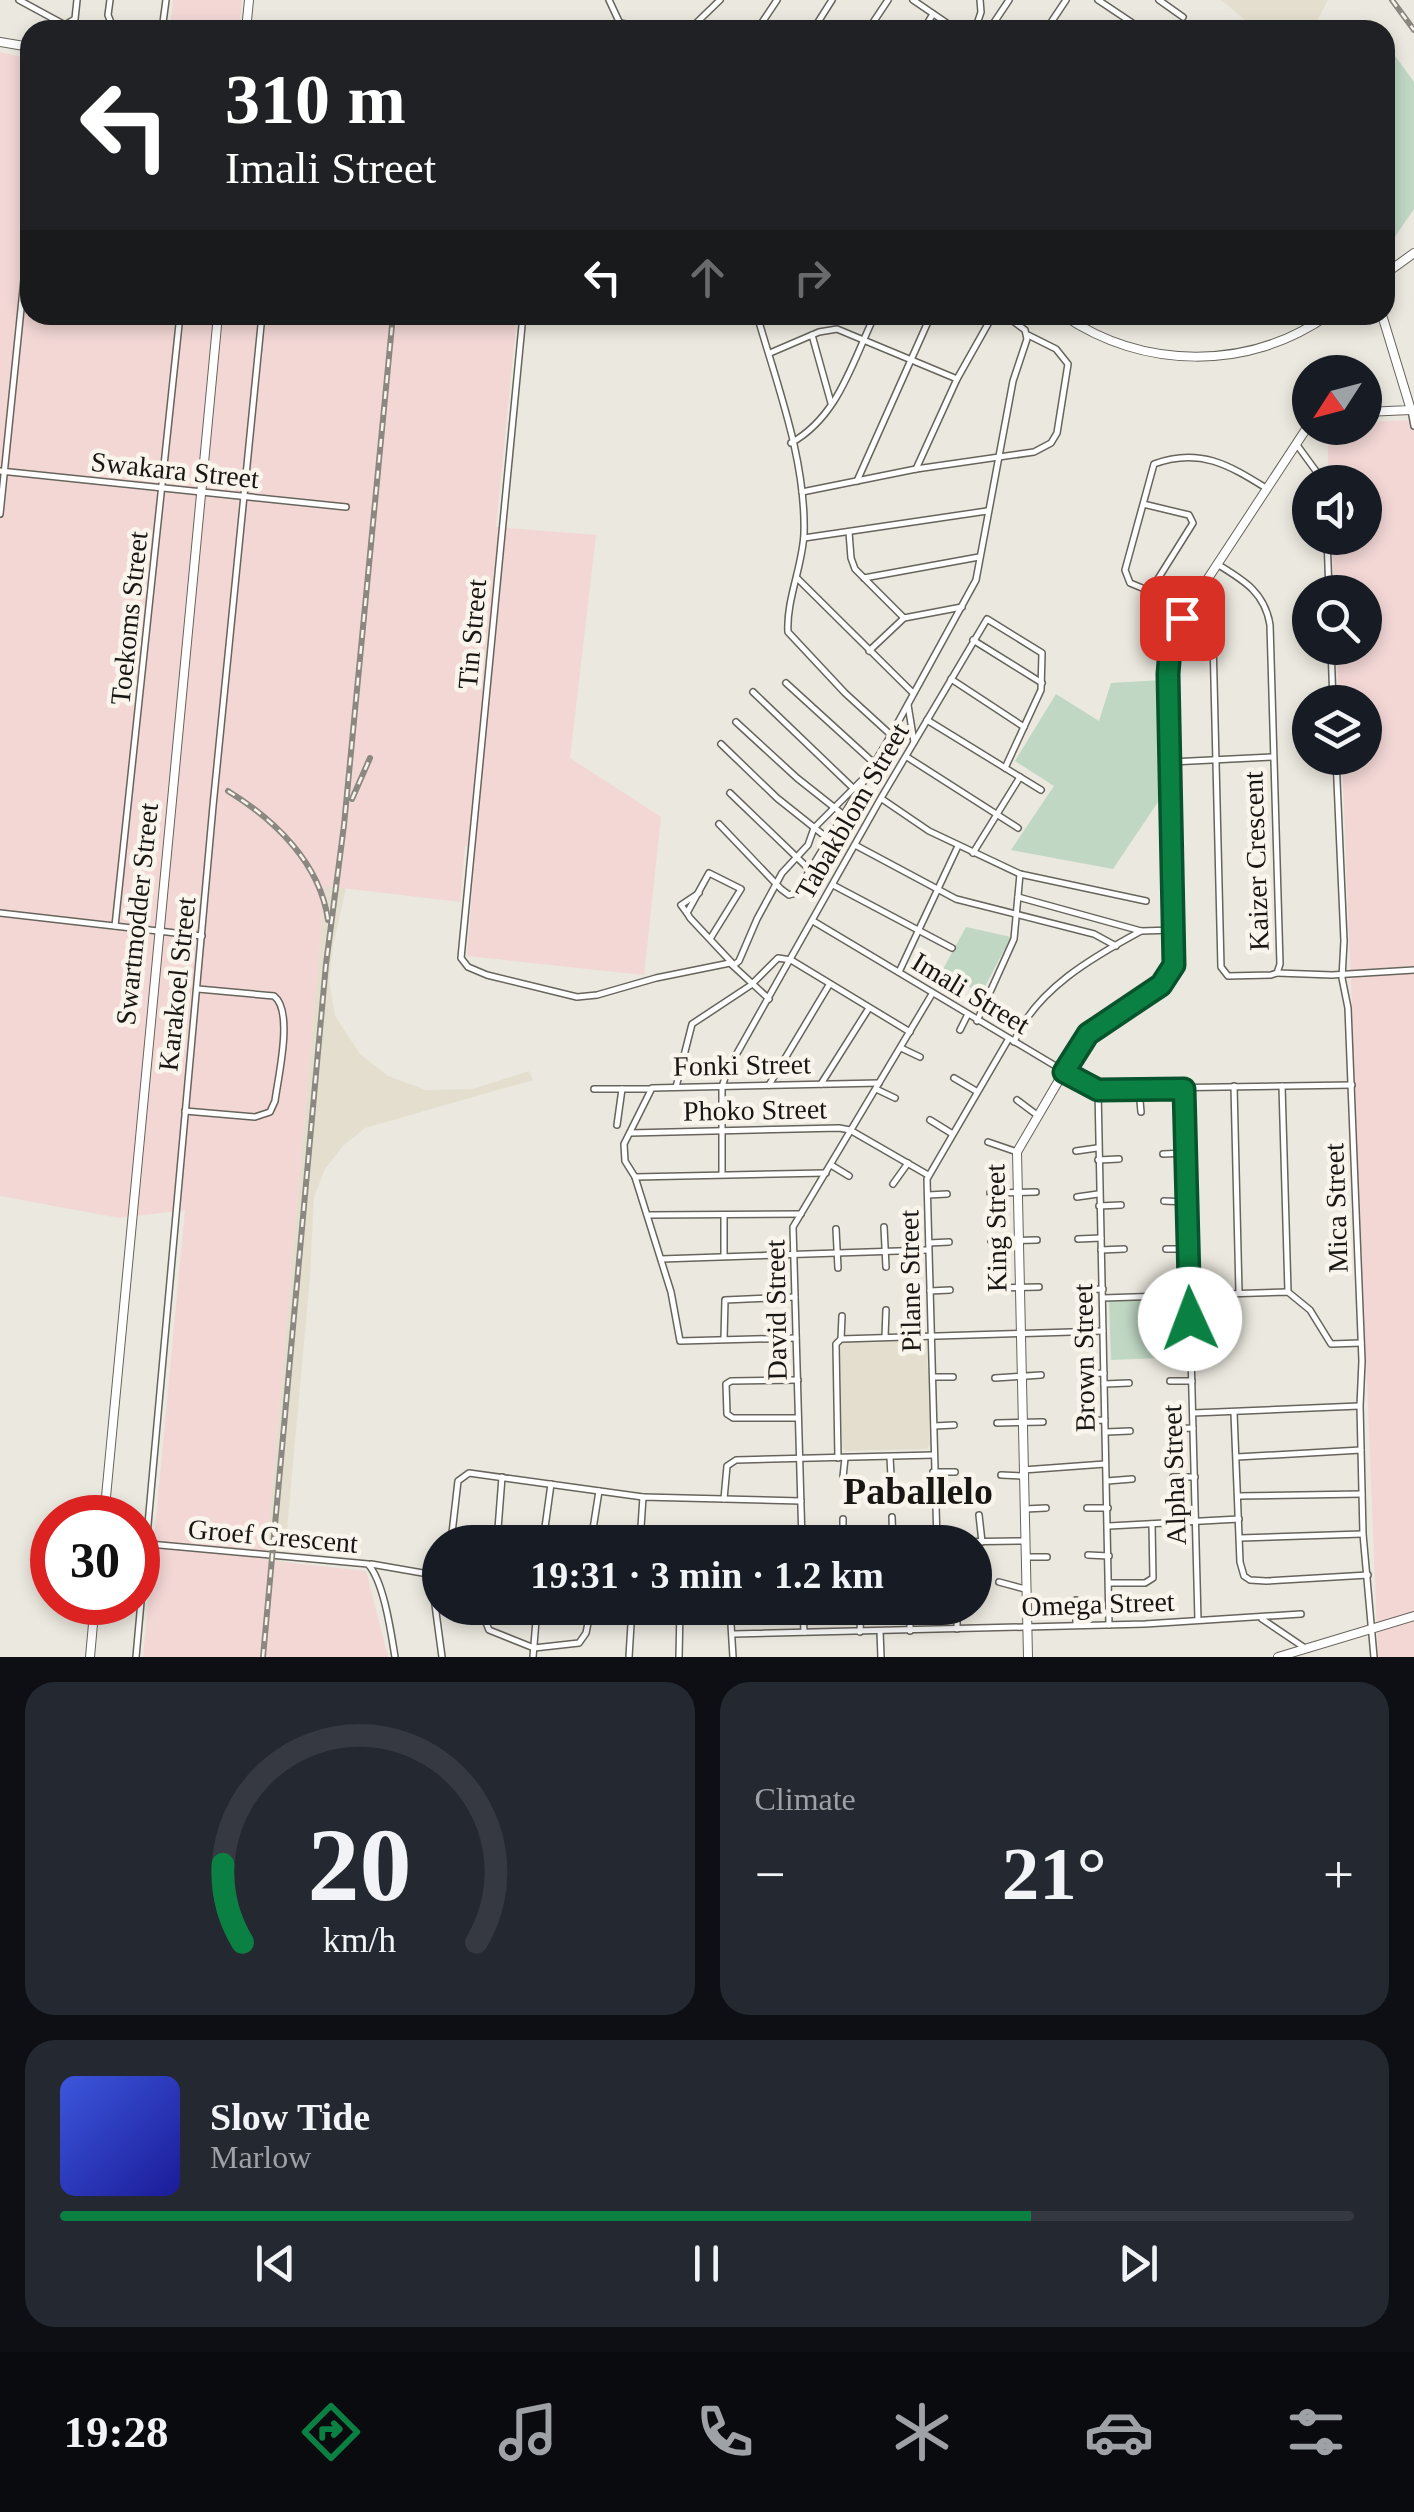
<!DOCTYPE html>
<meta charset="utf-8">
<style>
:root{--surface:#171b24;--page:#242831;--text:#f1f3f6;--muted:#9ea1a6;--line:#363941;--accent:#0b8043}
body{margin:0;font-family:"Times New Roman",serif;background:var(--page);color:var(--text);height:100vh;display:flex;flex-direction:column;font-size:38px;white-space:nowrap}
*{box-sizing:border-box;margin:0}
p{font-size:32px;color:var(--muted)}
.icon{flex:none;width:55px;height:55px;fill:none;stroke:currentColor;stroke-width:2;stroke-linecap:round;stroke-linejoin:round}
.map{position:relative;height:1657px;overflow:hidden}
.drawer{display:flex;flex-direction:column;gap:25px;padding:25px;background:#0d0f14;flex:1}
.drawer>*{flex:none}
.banner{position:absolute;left:20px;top:20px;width:1375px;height:305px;border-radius:30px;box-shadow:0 5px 15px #0003;background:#202124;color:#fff;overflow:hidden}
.needle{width:65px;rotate:234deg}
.controls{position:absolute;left:1292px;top:355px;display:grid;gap:20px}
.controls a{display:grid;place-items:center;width:90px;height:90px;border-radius:50%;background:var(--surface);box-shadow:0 5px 15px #0003;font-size:50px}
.speed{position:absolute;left:30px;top:1495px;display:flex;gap:20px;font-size:50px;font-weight:700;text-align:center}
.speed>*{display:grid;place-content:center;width:130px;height:130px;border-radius:50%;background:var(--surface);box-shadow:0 5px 15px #0003;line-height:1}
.speed .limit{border:15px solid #d22;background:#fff;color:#111}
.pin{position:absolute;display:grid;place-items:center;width:85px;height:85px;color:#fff;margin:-42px;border-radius:20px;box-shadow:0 5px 15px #0006}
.me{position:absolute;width:110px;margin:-55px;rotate:358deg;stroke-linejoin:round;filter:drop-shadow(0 0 8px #0008)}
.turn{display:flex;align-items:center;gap:35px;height:210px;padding:0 40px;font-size:45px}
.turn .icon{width:130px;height:130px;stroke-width:2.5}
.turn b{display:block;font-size:70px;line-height:85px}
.lanes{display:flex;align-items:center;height:95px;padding:0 40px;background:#0003;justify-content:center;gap:50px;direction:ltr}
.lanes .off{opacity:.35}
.big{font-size:75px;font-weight:700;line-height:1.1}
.drawer .widget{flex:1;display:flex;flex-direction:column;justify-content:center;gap:15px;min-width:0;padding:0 35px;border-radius:30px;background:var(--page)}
.drawer .dial{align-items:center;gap:0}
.dial svg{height:260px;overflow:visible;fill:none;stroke:var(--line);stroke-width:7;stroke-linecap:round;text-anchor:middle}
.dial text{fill:var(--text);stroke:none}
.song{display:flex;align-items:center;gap:30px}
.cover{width:120px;height:120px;border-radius:15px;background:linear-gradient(135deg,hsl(230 70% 55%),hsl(240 70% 35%))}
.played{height:10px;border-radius:5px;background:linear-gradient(90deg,var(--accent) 75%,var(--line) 75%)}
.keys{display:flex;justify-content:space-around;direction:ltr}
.heat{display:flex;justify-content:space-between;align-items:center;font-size:55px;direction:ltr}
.drawer .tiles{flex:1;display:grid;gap:25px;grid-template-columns:1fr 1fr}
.widget:last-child{grid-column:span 2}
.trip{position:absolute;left:422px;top:1525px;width:570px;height:100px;border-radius:50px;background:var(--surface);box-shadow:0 5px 15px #0003;font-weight:700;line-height:100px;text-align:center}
.tab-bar{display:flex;height:160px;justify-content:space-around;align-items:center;background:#090b0e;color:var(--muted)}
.tab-bar .icon{width:70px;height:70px}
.tab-bar .current{color:var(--accent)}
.tab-bar b{font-size:45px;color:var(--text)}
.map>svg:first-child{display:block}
</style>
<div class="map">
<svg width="1414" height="1657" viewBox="0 0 1414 1657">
<rect width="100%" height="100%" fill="#ebe8df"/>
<g fill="#e4dece">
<polygon points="1221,0 1328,0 1312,30 1251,30 1249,23"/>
<polygon points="325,885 346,888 333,946 329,980 335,1016 360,1054 388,1076 426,1090 473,1089 529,1071 533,1080 365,1128 343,1146 325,1169 314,1197 310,1277 284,1562 266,1560"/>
<polygon points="923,1338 927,1343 930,1445 927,1449 846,1451 842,1447 840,1344 844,1340"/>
</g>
<g fill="#f2d7d5">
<polygon points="173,0 242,0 239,30 170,30"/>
<polygon points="0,52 30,59 30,315 517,315 496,527 596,535 570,758 661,817 644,975 467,956 476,845 465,846 460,902 325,886 266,1560 366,1571 388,1657 143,1657 185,1210 119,1218 0,1196"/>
<polygon points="1414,420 1414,1657 1378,1657 1342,758 1365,758 1365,702 1339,702 1337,648 1365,648 1365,592 1334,592 1332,538 1365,538 1365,482 1329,482 1327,428 1365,428 1365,422"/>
</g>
<g fill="#bfd7c3">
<polygon points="1385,42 1414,82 1414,209 1385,251"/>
<polygon points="1162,680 1166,790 1113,869 1011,850 1054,786 1015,761 1056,694 1099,721 1111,683"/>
<polygon points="966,927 1011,937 981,994 942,971"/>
<polygon points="1185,1297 1187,1357 1111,1360 1109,1300"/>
</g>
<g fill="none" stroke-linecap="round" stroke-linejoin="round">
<g stroke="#67645c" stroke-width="8">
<g id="street">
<polyline points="19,0 65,25 75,19 77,0"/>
<polyline points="110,0 108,15 112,25 130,30"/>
<polyline points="609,0 623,30"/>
<polyline points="913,0 957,30"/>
<polyline points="1098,0 1143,30"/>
<polyline points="1159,0 1183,17"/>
<polyline points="162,30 166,0"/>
<polyline points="602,30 620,23 663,30"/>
<polyline points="689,30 720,0"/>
<polyline points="757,30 777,0"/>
<polyline points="813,30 832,0"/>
<polyline points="868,30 888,0"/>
<polyline points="923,30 933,14"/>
<polyline points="975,30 981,12 980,0"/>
<polyline points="989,30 1009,0"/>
<polyline points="1053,30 1052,21 1066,0"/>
<polyline points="523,315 461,958 468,967 487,975 577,997 597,995 656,978 730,963 769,999"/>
<path d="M757 315C777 385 806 460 804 533 803 565 786 600 788 632L845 693 891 735 976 580 1013 381 1027 339 1025 330 1005 315"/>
<polyline points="812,335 831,403"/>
<polyline points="770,353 819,332 837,329 957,379"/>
<polyline points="1411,410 1414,426"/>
<path d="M791 443C839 416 852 362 875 315"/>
<polyline points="1297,445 1324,482"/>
<polyline points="916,469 957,379 993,315"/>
<polyline points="0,471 346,507"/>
<polyline points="857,481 931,315"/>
<polyline points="802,492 916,469 1034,452 1051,443 1057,433 1068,364 1056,349 1028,335"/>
<path d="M1143 504 1189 515 1193 523 1156 582 1147 590 1130 583 1125 570 1154 464C1199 447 1229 465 1266 488"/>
<polyline points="0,514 30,221"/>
<polyline points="849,532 851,558 855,569 904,618"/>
<polyline points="804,538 987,511"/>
<polyline points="1327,538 1329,592"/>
<polyline points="864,578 979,557"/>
<polyline points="798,579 913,693"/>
<polyline points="973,640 1042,683"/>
<path d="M1213 640 1221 967 1228 976 1271 975 1277 973 1280 964 1270 625C1265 592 1243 580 1217 564"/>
<polyline points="1331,648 1333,702"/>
<polyline points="869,651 904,618 962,607"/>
<polyline points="951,679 1024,727"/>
<polyline points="786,683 875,764"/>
<polyline points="753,692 853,788"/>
<polyline points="908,705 914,742"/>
<polyline points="927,720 1041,790"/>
<polyline points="736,722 797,778 845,816"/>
<polyline points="721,744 777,798 831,841"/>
<polyline points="907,757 1018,828"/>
<polyline points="1336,758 1344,941 1342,978 1348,1008 1362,1361 1360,1406 1363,1534 1374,1657"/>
<polyline points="1171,762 1273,757"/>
<polyline points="730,793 811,871"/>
<polyline points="882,799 929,831 1020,874 1146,901"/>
<polyline points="719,824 781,889 789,895 796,893 864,781"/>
<polyline points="855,845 956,899 1094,934 1116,946"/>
<polyline points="973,853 1020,777"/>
<polyline points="833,885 952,948"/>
<polyline points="1018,897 1141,931 1174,930"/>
<polyline points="0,913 202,936"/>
<polyline points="687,913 681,905 699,893"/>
<polyline points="813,921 1094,1089 1352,1085"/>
<polyline points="115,926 180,315"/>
<polyline points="710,939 741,889 709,873 687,913 690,918 734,965 739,961 757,919 782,873 808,845 814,828 868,774 891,735"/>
<polyline points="899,972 958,846"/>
<polyline points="1277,973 1332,975 1414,970"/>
<polyline points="977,1021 1014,939 1020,874"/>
<polyline points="960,1030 967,1016"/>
<path d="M1014 1042C1035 990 1093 957 1141 931"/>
<polyline points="901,1048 920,1057"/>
<polyline points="954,1078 976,1091"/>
<polyline points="821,1084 869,1008"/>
<polyline points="769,1085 829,985"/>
<polyline points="1234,1086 1239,1293"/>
<polyline points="1282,1086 1288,1292"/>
<polyline points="676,1087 692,1024 751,985 778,958 791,960 910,1032"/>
<polyline points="594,1089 650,1089"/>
<polyline points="876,1089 895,1098"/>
<polyline points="1184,1089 1198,1620"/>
<polyline points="1098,1090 1109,1625"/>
<polyline points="1139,1090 1141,1112"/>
<polyline points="1017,1100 1037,1115"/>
<path d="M185 1111 255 1117 270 1112 275 1101C278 1077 294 1011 274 996L198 989"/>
<polyline points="930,1120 951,1133"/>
<polyline points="617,1125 622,1089"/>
<polyline points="630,1133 839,1128 850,1130 928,1175"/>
<polyline points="988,1142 1017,1152"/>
<polyline points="1076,1151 1097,1148"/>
<polyline points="1163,1154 1186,1153"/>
<polyline points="1098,1160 1119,1159"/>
<polyline points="831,1165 849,1176"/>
<polyline points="722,1174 722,1087 727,1071 881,798 987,619 1042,653 1041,690 1005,768"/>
<polyline points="635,1177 826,1173"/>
<polyline points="893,1184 908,1163"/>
<polyline points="990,1193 1036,1192"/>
<polyline points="928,1195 947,1194"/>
<polyline points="1077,1197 1098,1194"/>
<polyline points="1164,1201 1187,1202"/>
<polyline points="1099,1206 1121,1205"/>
<polyline points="649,1215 801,1214"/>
<polyline points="724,1216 724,1256"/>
<polyline points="884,1227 886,1267"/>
<polyline points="836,1229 838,1268"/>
<polyline points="1078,1239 1101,1238"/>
<polyline points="991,1241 1037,1240"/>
<polyline points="929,1243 949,1242"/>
<polyline points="1166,1249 1189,1249"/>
<polyline points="1101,1250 1124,1249"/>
<polyline points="661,1259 928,1250"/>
<polyline points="993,1288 1039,1287"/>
<polyline points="1080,1290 1103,1289"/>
<polyline points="930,1291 950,1290"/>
<polyline points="1103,1298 1288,1292 1310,1310 1331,1344 1361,1343"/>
<polyline points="885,1337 886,1310"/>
<polyline points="796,1338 680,1341 671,1292 635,1177 625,1161 624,1144 652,1088 879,1083"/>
<polyline points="724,1339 725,1300 795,1297"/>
<polyline points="841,1339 1103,1331"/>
<polyline points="1082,1374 1104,1373"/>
<polyline points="933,1377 953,1377"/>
<polyline points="995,1378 1041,1375"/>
<polyline points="798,1380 731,1381 726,1384 727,1414 733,1418 798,1418"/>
<polyline points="1170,1381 1192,1381"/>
<polyline points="1104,1384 1129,1383"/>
<polyline points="1193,1413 1359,1406"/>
<polyline points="1234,1413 1240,1562 1244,1576 1250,1580 1266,1581 1368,1575"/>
<polyline points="1084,1421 1105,1420"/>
<polyline points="997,1423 1043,1422"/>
<polyline points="934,1426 954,1425"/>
<polyline points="1171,1429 1193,1428"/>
<polyline points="1106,1432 1130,1431"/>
<polyline points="890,1457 891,1476"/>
<polyline points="1237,1457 1361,1450"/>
<polyline points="838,1458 836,1344 841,1339 842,1316"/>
<polyline points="1023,1470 1105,1464"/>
<polyline points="933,1472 955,1472"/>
<polyline points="1001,1475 1022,1476"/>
<polyline points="843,1477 845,1458"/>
<polyline points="1173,1477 1195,1477"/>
<polyline points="1107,1481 1132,1479"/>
<polyline points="1238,1496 1362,1494"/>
<polyline points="724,1499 727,1466 736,1460 934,1455"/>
<polyline points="1087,1508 1108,1508"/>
<polyline points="1025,1509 1046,1508"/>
<polyline points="979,1515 982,1542"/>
<polyline points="892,1517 893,1542"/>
<polyline points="843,1519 843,1542"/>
<polyline points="1109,1526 1239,1519"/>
<polyline points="641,1531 802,1531"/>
<polyline points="1240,1538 1362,1534"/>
<polyline points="451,1542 458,1481 469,1473 643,1497"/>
<polyline points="497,1542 502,1477"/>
<polyline points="543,1542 551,1484"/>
<polyline points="591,1542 599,1491"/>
<polyline points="640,1542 643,1497 801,1501"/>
<polyline points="802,1542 793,1227 932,994"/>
<polyline points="937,1542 927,1179 1008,1040"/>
<polyline points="947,1542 1025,1541"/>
<path d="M138 1543 368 1564C384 1582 391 1632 395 1657"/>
<polyline points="1088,1555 1109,1556"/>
<polyline points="1026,1557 1047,1557"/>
<polyline points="371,1564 440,1576"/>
<polyline points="431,1575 442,1657"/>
<polyline points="999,1582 1025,1589"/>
<polyline points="1110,1583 1145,1583 1153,1578 1152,1524"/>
<polyline points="1076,1600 1076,1625"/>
<polyline points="480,1608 489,1630 534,1648 579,1643 586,1633 591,1608"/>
<polyline points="730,1608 733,1657"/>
<polyline points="803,1608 804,1632"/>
<polyline points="910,1608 910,1631"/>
<polyline points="957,1608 957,1629"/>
<polyline points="1262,1619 1305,1648"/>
<polyline points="880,1631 881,1657"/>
<polyline points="860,1632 861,1609"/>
<polyline points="733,1634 1145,1624 1301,1614"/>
<polyline points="136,1657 213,806 262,315"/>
<polyline points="533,1657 537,1608"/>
<polyline points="629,1657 632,1608"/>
<polyline points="679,1657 680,1608"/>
</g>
</g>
<g stroke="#67645c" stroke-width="10">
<g id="secondary">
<polyline points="246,30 249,0"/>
<polyline points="0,42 30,47"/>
<polyline points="1385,274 1414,253"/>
<path d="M1063 315C1143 370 1249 371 1328 315"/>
<polyline points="1365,412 1411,410 1382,315"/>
<polyline points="104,1518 218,315"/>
<polyline points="90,1657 95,1602"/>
<polyline points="1028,1657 1017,1152 1083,1039 1165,982 1174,965 1174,953 1168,674 1170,649 1182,618 1310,423"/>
<polyline points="1278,1657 1414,1616"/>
</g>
</g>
<use href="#street" stroke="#fff" stroke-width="5"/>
<use href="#secondary" stroke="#fff" stroke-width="8"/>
<g stroke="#8a8881" stroke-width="6">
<g id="rail">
<polyline points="1392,0 1414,30"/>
<path d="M228 791C275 820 320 863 328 920"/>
<polyline points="352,799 370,758"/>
<polyline points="263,1657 326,964 344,825 393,315"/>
</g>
</g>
<use href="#rail" stroke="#f9f5ec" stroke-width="2.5" stroke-dasharray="8" stroke-linecap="butt"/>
</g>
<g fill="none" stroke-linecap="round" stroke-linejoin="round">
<g stroke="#07532c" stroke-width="25">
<polyline id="route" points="1182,618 1170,649 1168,674 1174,965 1161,985 1088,1034 1064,1072 1098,1090 1184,1089 1190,1319"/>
</g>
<use href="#route" stroke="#0b8043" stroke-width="18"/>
</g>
<g text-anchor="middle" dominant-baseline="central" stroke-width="9" stroke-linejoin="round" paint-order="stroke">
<g font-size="28" fill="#181714" stroke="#f9f5ec">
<text transform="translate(175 470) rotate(6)">Swakara Street</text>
<text transform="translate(129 618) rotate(-84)">Toekoms Street</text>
<text transform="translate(472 634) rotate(-85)">Tin Street</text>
<text transform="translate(852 811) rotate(-60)">Tabakblom Street</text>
<text transform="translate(1256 861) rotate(-92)">Kaizer Crescent</text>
<text transform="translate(137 914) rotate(-84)">Swartmodder Street</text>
<text transform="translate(177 984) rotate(-84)">Karakoel Street</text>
<text transform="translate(971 993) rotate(31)">Imali Street</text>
<text transform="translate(742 1065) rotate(-1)">Fonki Street</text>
<text transform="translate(755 1110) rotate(-1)">Phoko Street</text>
<text transform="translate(1336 1208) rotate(-92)">Mica Street</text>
<text transform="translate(996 1228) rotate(-91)">King Street</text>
<text transform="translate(910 1281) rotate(-91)">Pilane Street</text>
<text transform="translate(776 1310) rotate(-91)">David Street</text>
<text transform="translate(1084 1358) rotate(-91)">Brown Street</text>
<text transform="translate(1174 1475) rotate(-92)">Alpha Street</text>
<text transform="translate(273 1536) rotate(5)">Groef Crescent</text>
<text transform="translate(1098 1604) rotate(-2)">Omega Street</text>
</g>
<g font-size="38" font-weight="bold" fill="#181714" stroke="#f9f5ec">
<text x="918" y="1491">Paballelo</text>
</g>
</g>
</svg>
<div class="controls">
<a><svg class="needle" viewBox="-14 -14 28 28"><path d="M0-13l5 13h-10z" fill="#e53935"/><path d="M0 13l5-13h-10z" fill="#9ea1a6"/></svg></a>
<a><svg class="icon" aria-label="sound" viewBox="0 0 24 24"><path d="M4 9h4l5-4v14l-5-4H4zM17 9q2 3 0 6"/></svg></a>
<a><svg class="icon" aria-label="search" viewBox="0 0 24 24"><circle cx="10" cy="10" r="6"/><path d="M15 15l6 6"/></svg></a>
<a><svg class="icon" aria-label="layers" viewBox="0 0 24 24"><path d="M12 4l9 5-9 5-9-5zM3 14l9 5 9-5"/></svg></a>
</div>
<div class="speed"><div class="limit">30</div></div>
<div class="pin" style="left:1182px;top:618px;background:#d93025"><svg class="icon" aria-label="arrive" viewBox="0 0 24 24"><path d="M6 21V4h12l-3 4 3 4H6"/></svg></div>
<svg class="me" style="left:1190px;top:1319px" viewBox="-20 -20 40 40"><circle r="19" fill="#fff"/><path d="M0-13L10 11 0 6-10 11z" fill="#0b8043"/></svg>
<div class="trip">19:31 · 3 min · 1.2 km</div>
<div class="banner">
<div class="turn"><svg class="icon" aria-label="left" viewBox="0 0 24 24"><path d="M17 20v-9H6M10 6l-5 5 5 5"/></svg><div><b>310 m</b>Imali Street</div></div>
<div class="lanes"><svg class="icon" aria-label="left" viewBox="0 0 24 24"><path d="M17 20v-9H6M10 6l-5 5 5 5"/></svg><svg class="icon off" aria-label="ahead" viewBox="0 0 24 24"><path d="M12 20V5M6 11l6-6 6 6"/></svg><svg class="icon off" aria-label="right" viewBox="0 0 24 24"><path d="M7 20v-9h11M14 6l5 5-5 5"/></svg></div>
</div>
</div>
<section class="drawer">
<div class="tiles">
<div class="widget dial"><svg viewBox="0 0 100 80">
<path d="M14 69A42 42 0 1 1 86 69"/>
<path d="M14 69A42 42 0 0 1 8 45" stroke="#0b8043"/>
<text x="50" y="56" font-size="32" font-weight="700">20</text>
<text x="50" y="72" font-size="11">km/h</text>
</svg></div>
<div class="widget"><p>Climate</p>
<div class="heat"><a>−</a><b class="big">21°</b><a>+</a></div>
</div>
<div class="widget">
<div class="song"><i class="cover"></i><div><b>Slow Tide</b><p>Marlow</p></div></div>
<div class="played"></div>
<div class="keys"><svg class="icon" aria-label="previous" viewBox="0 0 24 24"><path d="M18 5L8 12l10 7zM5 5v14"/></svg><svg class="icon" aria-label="pause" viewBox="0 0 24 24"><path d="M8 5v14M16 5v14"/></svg><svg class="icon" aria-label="next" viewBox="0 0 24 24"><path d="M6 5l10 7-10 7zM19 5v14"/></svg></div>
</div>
</div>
</section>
<nav class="tab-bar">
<b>19:28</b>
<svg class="icon current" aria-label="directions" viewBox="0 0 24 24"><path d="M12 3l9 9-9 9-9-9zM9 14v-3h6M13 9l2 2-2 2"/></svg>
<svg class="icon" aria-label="music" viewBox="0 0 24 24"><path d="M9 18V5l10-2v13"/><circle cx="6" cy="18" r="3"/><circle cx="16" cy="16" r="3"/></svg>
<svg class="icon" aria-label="phone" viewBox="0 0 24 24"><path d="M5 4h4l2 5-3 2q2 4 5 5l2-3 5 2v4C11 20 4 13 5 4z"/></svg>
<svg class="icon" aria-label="climate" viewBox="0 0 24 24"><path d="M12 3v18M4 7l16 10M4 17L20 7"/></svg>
<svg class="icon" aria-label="car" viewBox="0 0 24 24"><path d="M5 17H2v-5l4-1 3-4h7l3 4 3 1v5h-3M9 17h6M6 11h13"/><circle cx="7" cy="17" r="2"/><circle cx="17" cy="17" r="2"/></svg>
<svg class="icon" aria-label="filters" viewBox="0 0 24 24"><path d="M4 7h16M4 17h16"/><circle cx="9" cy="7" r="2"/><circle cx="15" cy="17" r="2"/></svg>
</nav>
